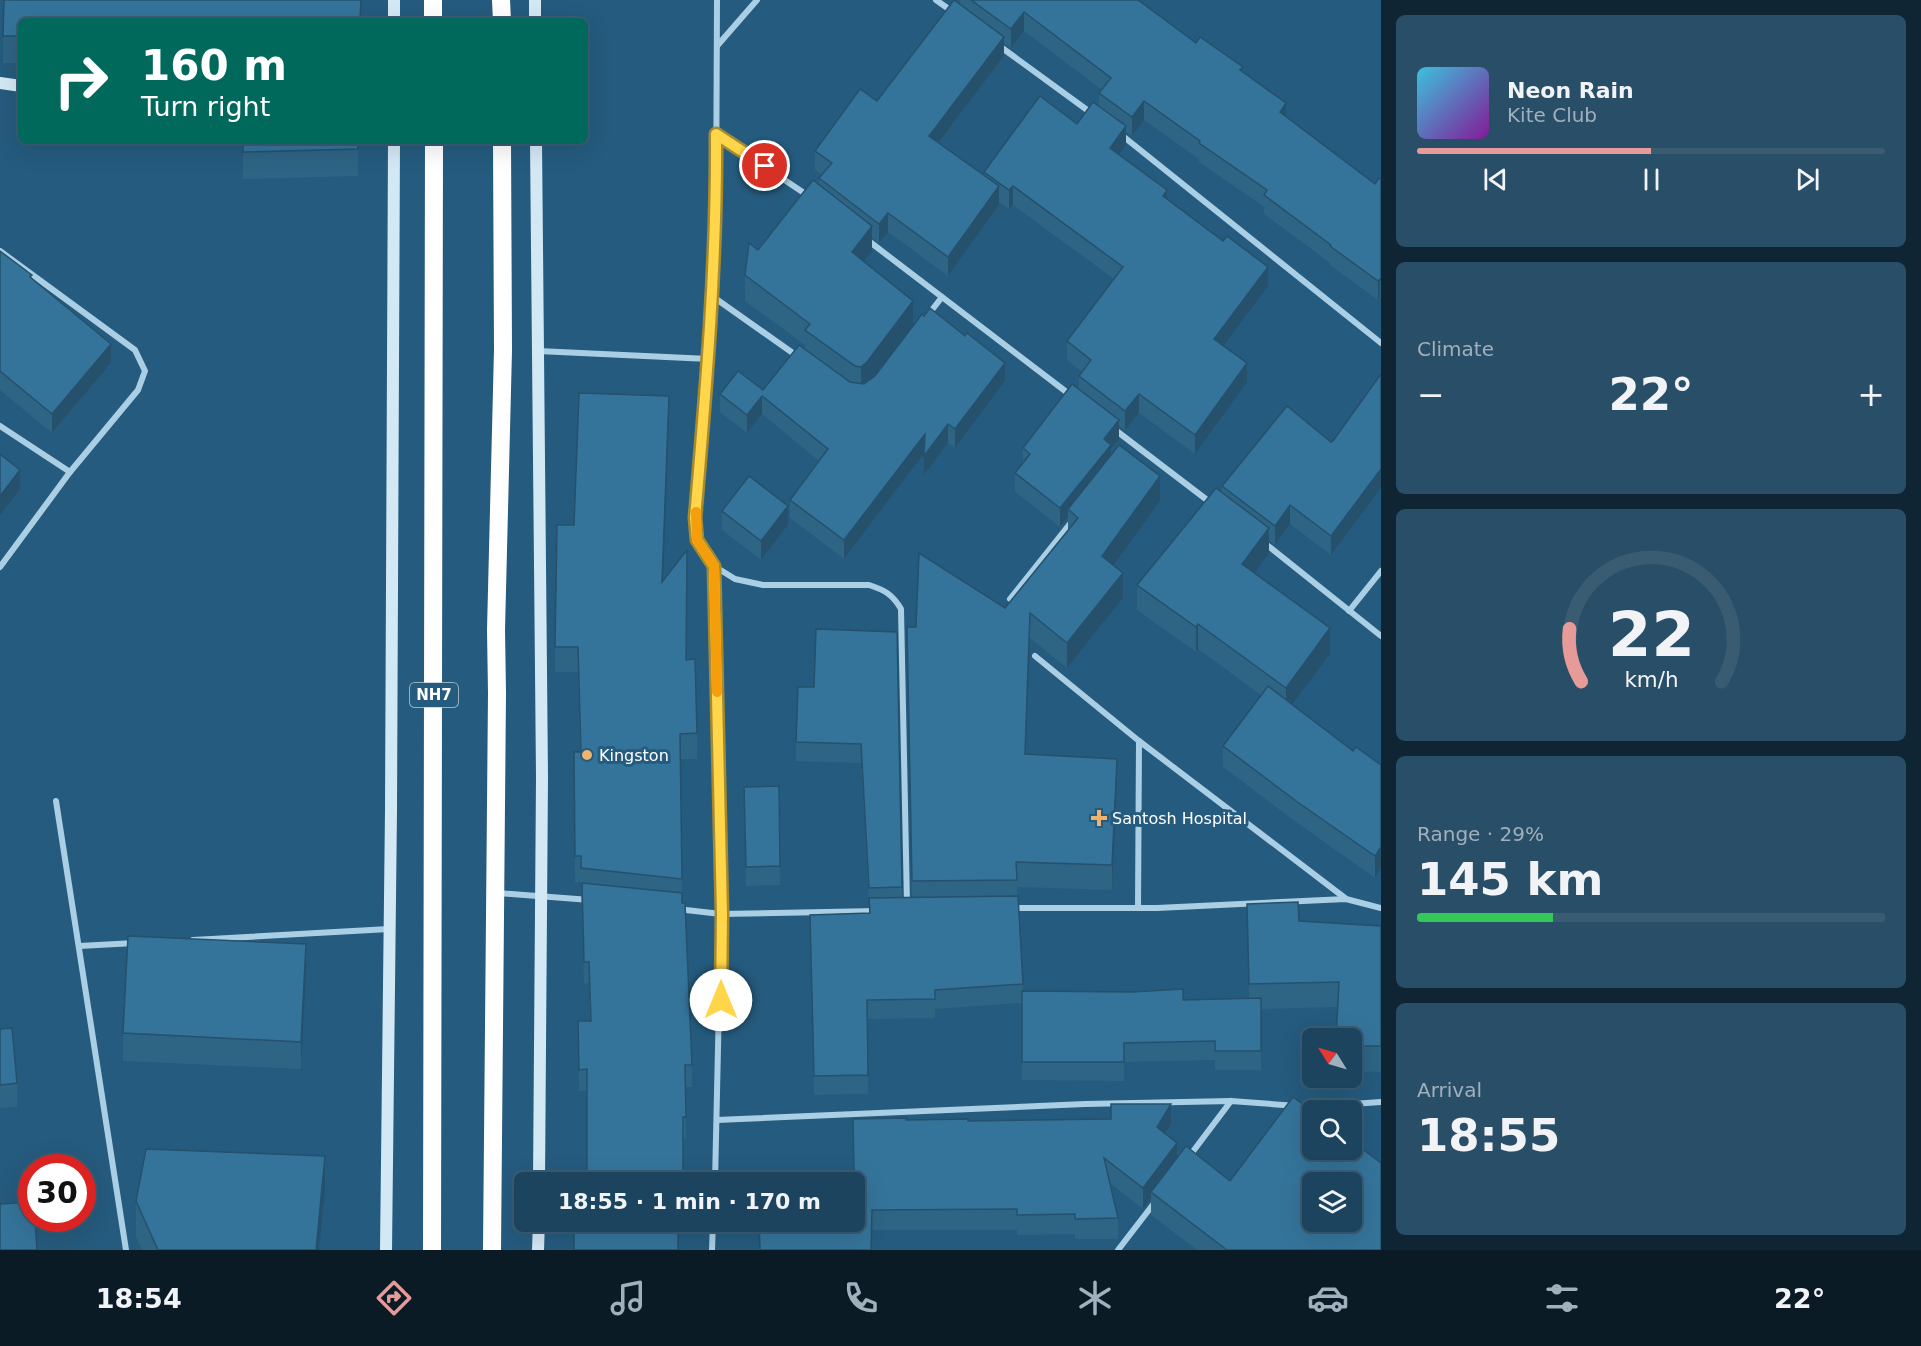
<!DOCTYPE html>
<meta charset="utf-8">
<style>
:root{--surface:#1c445e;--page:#294e67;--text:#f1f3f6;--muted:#a0b0bc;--line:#3a5c73;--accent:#e69b98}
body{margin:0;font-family:"DejaVu Sans",sans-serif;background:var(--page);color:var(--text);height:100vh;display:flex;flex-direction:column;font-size:22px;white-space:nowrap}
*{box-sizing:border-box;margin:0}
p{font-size:20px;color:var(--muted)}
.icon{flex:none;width:33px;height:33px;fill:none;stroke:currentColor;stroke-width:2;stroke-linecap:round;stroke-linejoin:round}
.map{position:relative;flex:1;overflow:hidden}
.panel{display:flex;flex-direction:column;gap:15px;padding:15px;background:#0f2534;width:540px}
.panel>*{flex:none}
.banner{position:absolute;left:18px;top:18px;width:570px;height:126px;border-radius:9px;box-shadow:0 6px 24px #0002,0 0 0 2px var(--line);background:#00695c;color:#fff;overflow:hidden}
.needle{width:39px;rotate:307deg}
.tools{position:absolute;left:1302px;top:1028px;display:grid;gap:12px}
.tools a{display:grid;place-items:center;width:60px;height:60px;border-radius:9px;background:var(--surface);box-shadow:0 6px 24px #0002,0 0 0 2px var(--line);font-size:30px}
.speed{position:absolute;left:18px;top:1154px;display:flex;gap:12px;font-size:30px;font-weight:700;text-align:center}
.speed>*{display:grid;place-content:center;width:78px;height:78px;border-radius:50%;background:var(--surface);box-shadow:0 6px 24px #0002,0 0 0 2px var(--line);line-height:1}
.speed .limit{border:9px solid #d22;background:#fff;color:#111}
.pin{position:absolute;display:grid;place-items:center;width:51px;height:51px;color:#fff;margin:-26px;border:3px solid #fff;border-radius:50%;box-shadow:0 2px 6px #0007}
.me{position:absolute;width:66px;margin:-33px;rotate:0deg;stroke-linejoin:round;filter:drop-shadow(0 0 4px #0008)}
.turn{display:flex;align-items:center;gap:21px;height:126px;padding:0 24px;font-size:27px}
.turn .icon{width:78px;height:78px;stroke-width:2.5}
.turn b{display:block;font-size:42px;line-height:51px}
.big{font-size:45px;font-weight:600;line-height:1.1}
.panel .card{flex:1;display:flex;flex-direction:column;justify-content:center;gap:9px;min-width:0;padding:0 21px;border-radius:9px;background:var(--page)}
.panel .dial{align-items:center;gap:0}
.dial svg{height:156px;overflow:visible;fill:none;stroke:var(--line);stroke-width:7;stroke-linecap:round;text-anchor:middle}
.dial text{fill:var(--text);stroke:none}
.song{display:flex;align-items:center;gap:18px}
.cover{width:72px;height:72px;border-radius:9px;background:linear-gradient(135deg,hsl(190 70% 55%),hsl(290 70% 35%))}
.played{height:6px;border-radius:3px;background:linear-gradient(90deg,var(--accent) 50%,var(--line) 50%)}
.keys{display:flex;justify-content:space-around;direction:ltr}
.heat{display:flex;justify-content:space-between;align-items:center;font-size:33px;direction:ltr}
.charge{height:9px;border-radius:4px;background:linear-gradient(90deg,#34c759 29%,var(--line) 0)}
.trip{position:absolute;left:514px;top:1172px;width:351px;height:60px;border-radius:9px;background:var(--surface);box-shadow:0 6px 24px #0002,0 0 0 2px var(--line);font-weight:600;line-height:60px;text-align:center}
.tab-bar{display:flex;height:96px;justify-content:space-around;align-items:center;background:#0b1b26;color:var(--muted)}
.tab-bar .icon{width:42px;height:42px}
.tab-bar .selected{color:var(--accent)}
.tab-bar b{font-size:27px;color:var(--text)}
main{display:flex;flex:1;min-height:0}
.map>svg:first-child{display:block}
</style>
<main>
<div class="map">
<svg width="1381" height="1250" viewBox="0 0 1381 1250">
<rect width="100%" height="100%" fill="#255b7e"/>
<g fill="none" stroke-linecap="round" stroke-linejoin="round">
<g stroke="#aacfe5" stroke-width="6">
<path d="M717 0 716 220 709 359 695 518 697 540 714 566 735 579 763 585H869C885 590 893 595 901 609L907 904"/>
<polyline points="936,0 953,12"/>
<polyline points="998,45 1094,115"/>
<polyline points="717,46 757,0"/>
<polyline points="1119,133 1381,343"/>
<polyline points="716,134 810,197"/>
<polyline points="866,239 1073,397"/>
<polyline points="0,251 135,350 145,371 138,390 70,472 0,567"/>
<polyline points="712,296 797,356"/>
<polyline points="928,315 942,297"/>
<polyline points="538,351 709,359"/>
<polyline points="0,426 70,472"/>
<polyline points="1114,429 1211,503"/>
<polyline points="1262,541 1381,636"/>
<polyline points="714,566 721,914 715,1182"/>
<polyline points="1010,599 1073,520"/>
<polyline points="1349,611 1381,571"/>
<polyline points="1035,656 1139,741 1345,898"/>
<polyline points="56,801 126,1250"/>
<polyline points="498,893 590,900"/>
<polyline points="1013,908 1157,908 1346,899 1381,908"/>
<polyline points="1138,908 1139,741"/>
<polyline points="677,909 721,914 877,911"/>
<polyline points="193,940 389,929"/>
<polyline points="79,946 135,943"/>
<polyline points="717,1120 1085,1104 1231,1101 1310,1107 1381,1102"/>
<polyline points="1188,1158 1231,1101"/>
<polyline points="712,1250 713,1221"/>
<polyline points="1118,1250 1155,1202"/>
</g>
<g stroke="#d3e8f5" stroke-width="12">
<polyline points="535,0 535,21"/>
<polyline points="394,21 394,0"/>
<polyline points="0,83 21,86"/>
<polyline points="536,141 542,777 539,1182"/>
<polyline points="386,1250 391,810 394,141"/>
<polyline points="538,1250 539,1221"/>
</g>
<g stroke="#fff" stroke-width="18">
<polyline points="433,0 433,21"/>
<polyline points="501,0 502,21"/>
<polyline points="432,1250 434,141"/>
<polyline points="492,1250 497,693 496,630 503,350 502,141"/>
</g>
</g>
<g fill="#2e6484" fill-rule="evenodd">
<path d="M960 0H1138L1196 43 1243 72 1286 117 1375 184 1381 179V299L1380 298 1378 300 1330 265V263L1264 214V207L1199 162V159L1144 120 1132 136 1126 132V145L1119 154 1167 200 1268 286 1223 345 1247 382 1195 454 1139 413 1125 430 1119 426V439L1111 449V456L1160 501 1113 565 1123 598 1067 668 1030 638 1026 754 1117 783 1112 890 1017 887 1023 991 1183 1000 1249 999 1247 904 1299 921 1381 926V1072L1352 1071V1038L1338 1007 1261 1009V1070H1215V1060L1124 1062V1081L1022 1080V1003L935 1009V1018L868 1019V1094L814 1095 810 915 869 913V907L861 763 796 761V742L814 687 897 632 902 898H912L907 627H916L1005 608 1068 530V517L1060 527 1015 492V473L1023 463V448L1079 389V376L1082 372 1067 360V341L1114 279 1013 205 1009 209 999 202V205L948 276 888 232 879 243 872 238V251L864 262 913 325 1005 381 955 448 948 443 924 475V453L844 559 790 518V500L819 461 762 414 747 433 720 412V394L763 390 805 350V345L745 301V275L758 250 819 185V178L822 175 815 170V151L877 101 960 5ZM1024 31 1102 90 1099 93V106L1077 124 984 172V175L939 142 1004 56V43L1011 48Z"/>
<polygon points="21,21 21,63 3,63 3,36"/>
<polygon points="243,141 358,141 358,176 243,179"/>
<polygon points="0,251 32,278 111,363 52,433 0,390"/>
<polygon points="1381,374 1381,488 1331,555 1290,524 1275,545 1269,540 1269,553 1254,573 1330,654 1292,705 1353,751 1381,765 1381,869 1375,878 1296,822 1223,767 1223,746 1261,695 1198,649 1196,652 1137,610 1137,585 1222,493 1222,486 1333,441"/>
<polygon points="669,421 663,581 686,660 697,733 697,759 681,759 682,903 692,1065 692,1087 685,1087 686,1139 683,1139 683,1182 587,1182 587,1091 579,1091 578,1043 578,1021 590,1021 589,983 584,984 581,882 575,882 574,752 580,752 578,672 555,672 555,647 574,525"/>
<polygon points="722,511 788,525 761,560 722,530"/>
<polygon points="779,786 780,885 746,886 744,787"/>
<polygon points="306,972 301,1069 123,1061 123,1033"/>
<polygon points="0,1029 17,1083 17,1107 0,1108"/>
<polygon points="906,1120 1171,1124 1166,1134 1177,1157 1381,1250 1197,1250 1151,1215 1151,1198 1143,1209 1110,1183 1118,1218 1118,1239 1075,1239 1075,1234 1017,1235 1017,1230 872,1230 855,1221"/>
<polygon points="325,1192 319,1250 142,1250 136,1237 136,1201"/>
</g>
<g fill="#25516c">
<polygon points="1024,12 1024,31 1011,48 1011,29"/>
<polygon points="1004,37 1004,56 929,155 929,136"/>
<polygon points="1144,101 1144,120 1132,136 1132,117"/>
<polygon points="1286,103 1286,122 1280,112"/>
<polygon points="1126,126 1126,145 1110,167 1110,148"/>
<polygon points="999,186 999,205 948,276 948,257"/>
<polygon points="1013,186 1013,205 1009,209 1009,190"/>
<polygon points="1167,190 1167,209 1163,196"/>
<polygon points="888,213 888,232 879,243 879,224"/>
<polygon points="872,226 872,251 852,277 852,252"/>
<polygon points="1268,267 1268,286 1214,358 1214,339"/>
<polygon points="1380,279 1380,298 1378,300 1378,281"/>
<polygon points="913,301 913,326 867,387 861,392 861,367"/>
<polygon points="111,344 111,363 52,433 52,414"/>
<polygon points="1005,363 1005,381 955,448 955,429"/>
<polygon points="1247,363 1247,382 1195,454 1195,435"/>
<polygon points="1139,394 1139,413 1125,430 1125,411"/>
<polygon points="669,396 669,421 662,608 662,582"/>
<polygon points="762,396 762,414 747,433 747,415"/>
<polygon points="1119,420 1119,439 1111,449 1111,464 1068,509 1068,517 1060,527 1060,508 1104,439"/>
<polygon points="948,424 948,443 924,475 924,456"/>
<polygon points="925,434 925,452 844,559 844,540"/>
<polygon points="1381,469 1381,488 1331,555 1331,536"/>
<polygon points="20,470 20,489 0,515 0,496"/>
<polygon points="1160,476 1160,501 1102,581 1102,556"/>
<polygon points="1290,505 1290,524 1275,545 1275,526"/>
<polygon points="788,506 788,525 761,560 761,541"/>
<polygon points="1269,528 1269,553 1242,590 1242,564"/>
<polygon points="1123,573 1123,598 1067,668 1067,643"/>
<polygon points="1030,613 1030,638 1025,779 1025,754"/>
<polygon points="1198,624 1198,649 1196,652 1196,627"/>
<polygon points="1330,628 1330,654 1286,713 1286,688"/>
<polygon points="1117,759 1117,783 1112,890 1112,865"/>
<polygon points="1381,847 1381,869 1375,878 1375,856"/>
<polygon points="306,944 306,972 301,1069 301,1042"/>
<polygon points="1171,1104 1171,1124 1157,1148 1157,1127"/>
<polygon points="1177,1143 1177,1163 1151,1192 1151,1198 1143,1209 1143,1188"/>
<polygon points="325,1156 325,1192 319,1250 316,1250"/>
</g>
<g fill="#35749a" stroke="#25516c" stroke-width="1.5" fill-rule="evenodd">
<polygon points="4,0 361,0 360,21 21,21 21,36 3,36"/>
<polygon points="954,0 1004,37 929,136 999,186 948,257 888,213 879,224 819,178 832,163 815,151 860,89 877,101"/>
<polygon points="971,0 1138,0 1196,43 1200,37 1243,67 1240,70 1286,103 1280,112 1375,184 1379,178 1381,179 1381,280 1380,279 1378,281 1330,246 1331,245 1264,195 1267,190 1199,143 1200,141 1144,101 1132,117 1099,93 1111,78 1024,12 1011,29"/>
<polygon points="1040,96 1077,124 1093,102 1126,126 1110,148 1167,190 1163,196 1223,241 1227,236 1268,267 1214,339 1247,363 1195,435 1139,394 1125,411 1079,376 1091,360 1067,341 1123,267 1013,186 1009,190 984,172"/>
<polygon points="243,141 358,141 358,149 243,152"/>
<polygon points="813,180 872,226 852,252 913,301 867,362 861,367 855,366 805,330 810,324 745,275 749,243 758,250"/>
<polygon points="0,251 32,275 30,277 111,344 52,414 0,371"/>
<polygon points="930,308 965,336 967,333 1005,363 955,429 948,424 924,456 925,434 844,540 790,500 828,449 762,396 747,415 720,394 738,371 763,390 799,345 850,382 864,384 875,376 922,314 924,316"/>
<polygon points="1381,374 1381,469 1331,536 1290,505 1275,526 1222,486 1287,406 1331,442 1333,441"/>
<polygon points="1072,384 1119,420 1104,439 1111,445 1060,508 1015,473 1030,454 1023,448"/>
<polygon points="579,393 669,396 662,582 687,550 686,660 695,659 697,733 680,734 682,879 581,868 581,856 575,856 574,752 581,752 578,647 555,647 557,525 574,525"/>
<polygon points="1119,445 1160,476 1102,556 1123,573 1067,643 1030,613 1025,754 1117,759 1112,865 1016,862 1017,880 912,881 907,627 916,627 919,553 1005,608 1078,518 1068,509"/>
<polygon points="0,454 20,470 0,496"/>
<polygon points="749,476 788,506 761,541 722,511"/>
<polygon points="1216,488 1269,528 1242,564 1330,628 1286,688 1198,624 1196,627 1137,585"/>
<polygon points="816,629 897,632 902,887 869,888 861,744 796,742 798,687 814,687"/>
<polygon points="1268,686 1353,751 1356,747 1381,765 1381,847 1375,856 1296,801 1223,746"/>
<polygon points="779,786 780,866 746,867 744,787"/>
<polygon points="582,883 682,893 682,903 685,903 692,1065 685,1065 686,1117 683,1117 683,1178 678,1178 678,1182 587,1182 587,1069 579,1070 578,1021 591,1021 589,962 584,962"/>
<polygon points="1018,896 1023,984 935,990 935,999 867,1000 868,1075 814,1076 810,915 870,913 869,898"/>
<polygon points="1298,902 1299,921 1381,926 1381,1046 1352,1046 1352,1038 1336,1038 1339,982 1249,984 1247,904"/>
<polygon points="128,936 306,944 301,1042 123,1033"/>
<polygon points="1183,989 1183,1000 1261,998 1261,1051 1215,1051 1215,1041 1124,1043 1124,1062 1022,1062 1022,991 1133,992"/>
<polygon points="12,1028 17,1083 0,1085 0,1029"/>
<path d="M1293 1097 1312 1111V1149H1352V1141L1381 1163V1250H1227L1151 1192 1186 1146 1230 1181ZM1312 1182H1352V1221H1312Z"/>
<polygon points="1111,1104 1171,1104 1157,1127 1177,1143 1143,1188 1104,1158 1118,1218 1075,1219 1075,1214 1017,1215 1017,1209 872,1210 871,1250 760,1250 759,1221 855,1221 853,1119 906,1118 906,1120 968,1119 968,1121 1111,1119"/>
<polygon points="146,1149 325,1156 316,1250 158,1250 136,1201"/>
<polygon points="32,1202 32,1218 35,1218 37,1250 0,1250 0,1204"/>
<rect x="574" y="1221" width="104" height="29"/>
</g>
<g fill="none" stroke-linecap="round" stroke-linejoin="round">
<g stroke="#a68a30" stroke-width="15">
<path id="route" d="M721 1000 722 914 714 566 697 540 695 518C706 390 717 262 716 134L765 166"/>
</g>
<use href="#route" stroke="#ffd54a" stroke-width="10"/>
<polyline stroke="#f59e0b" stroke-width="10" points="696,512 697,540 714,566 717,692"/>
</g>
<g fill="#efb36e" stroke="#255b7e" stroke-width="2">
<circle cx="587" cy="755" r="6"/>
<path d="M1096 809h6v6h6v6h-6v6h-6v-6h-6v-6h6z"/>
</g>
<g text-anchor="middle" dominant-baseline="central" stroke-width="6" stroke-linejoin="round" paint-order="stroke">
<rect fill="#255b7e" stroke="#beced8" stroke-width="1.5" x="410" y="683" width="48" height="24" rx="4.5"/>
<g font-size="15" font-weight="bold" fill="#fff">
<text x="434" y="695">NH7</text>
</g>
<g font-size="16" fill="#fff" stroke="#255b7e" text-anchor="start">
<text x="599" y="755">Kingston</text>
<text x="1112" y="818">Santosh Hospital</text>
</g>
</g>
</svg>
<div class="tools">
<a><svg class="needle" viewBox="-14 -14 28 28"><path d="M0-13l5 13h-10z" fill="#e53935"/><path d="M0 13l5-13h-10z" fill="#a0b0bc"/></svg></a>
<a><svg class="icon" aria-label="search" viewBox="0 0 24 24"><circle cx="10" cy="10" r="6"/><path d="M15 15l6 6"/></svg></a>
<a><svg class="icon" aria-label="layers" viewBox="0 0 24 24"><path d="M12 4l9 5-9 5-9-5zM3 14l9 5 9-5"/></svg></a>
</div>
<div class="speed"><div class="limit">30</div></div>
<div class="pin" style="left:765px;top:166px;background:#d93025"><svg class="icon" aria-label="arrive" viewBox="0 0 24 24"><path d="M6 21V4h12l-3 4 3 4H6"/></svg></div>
<svg class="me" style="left:721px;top:1000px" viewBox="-20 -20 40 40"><circle r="19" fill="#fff"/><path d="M0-13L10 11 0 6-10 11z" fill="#ffd54a"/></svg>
<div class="trip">18:55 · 1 min · 170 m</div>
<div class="banner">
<div class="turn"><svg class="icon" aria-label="right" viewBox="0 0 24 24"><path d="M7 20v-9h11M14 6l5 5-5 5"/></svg><div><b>160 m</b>Turn right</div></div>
</div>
</div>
<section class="panel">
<div class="card">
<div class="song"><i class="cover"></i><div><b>Neon Rain</b><p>Kite Club</p></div></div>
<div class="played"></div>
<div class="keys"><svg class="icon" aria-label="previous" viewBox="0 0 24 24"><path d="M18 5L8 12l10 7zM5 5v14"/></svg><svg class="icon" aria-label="pause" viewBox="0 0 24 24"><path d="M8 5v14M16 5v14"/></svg><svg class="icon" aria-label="next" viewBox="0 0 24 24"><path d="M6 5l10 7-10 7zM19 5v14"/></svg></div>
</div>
<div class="card"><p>Climate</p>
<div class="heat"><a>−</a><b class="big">22°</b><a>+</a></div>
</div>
<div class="card dial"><svg viewBox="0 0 100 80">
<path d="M14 69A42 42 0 1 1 86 69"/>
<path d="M14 69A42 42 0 0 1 8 42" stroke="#e69b98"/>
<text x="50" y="56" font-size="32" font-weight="700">22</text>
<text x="50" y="72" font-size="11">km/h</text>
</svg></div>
<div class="card"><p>Range · 29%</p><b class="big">145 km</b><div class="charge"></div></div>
<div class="card"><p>Arrival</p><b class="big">18:55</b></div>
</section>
</main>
<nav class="tab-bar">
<b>18:54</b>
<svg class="icon selected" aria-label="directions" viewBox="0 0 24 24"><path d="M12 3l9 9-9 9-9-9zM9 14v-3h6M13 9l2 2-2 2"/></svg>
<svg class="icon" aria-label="music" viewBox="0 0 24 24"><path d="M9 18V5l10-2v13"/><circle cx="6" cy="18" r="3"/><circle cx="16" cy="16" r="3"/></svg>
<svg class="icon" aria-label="phone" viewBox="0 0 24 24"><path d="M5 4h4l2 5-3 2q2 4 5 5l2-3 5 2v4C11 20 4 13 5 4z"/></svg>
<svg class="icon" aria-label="climate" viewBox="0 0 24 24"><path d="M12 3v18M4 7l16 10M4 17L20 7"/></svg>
<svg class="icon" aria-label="car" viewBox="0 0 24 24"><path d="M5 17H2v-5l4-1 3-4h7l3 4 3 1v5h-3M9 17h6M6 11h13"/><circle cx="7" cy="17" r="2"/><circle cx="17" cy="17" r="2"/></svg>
<svg class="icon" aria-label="filters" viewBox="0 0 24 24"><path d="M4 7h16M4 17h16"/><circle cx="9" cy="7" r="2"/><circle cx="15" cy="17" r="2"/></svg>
<b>22°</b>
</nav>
